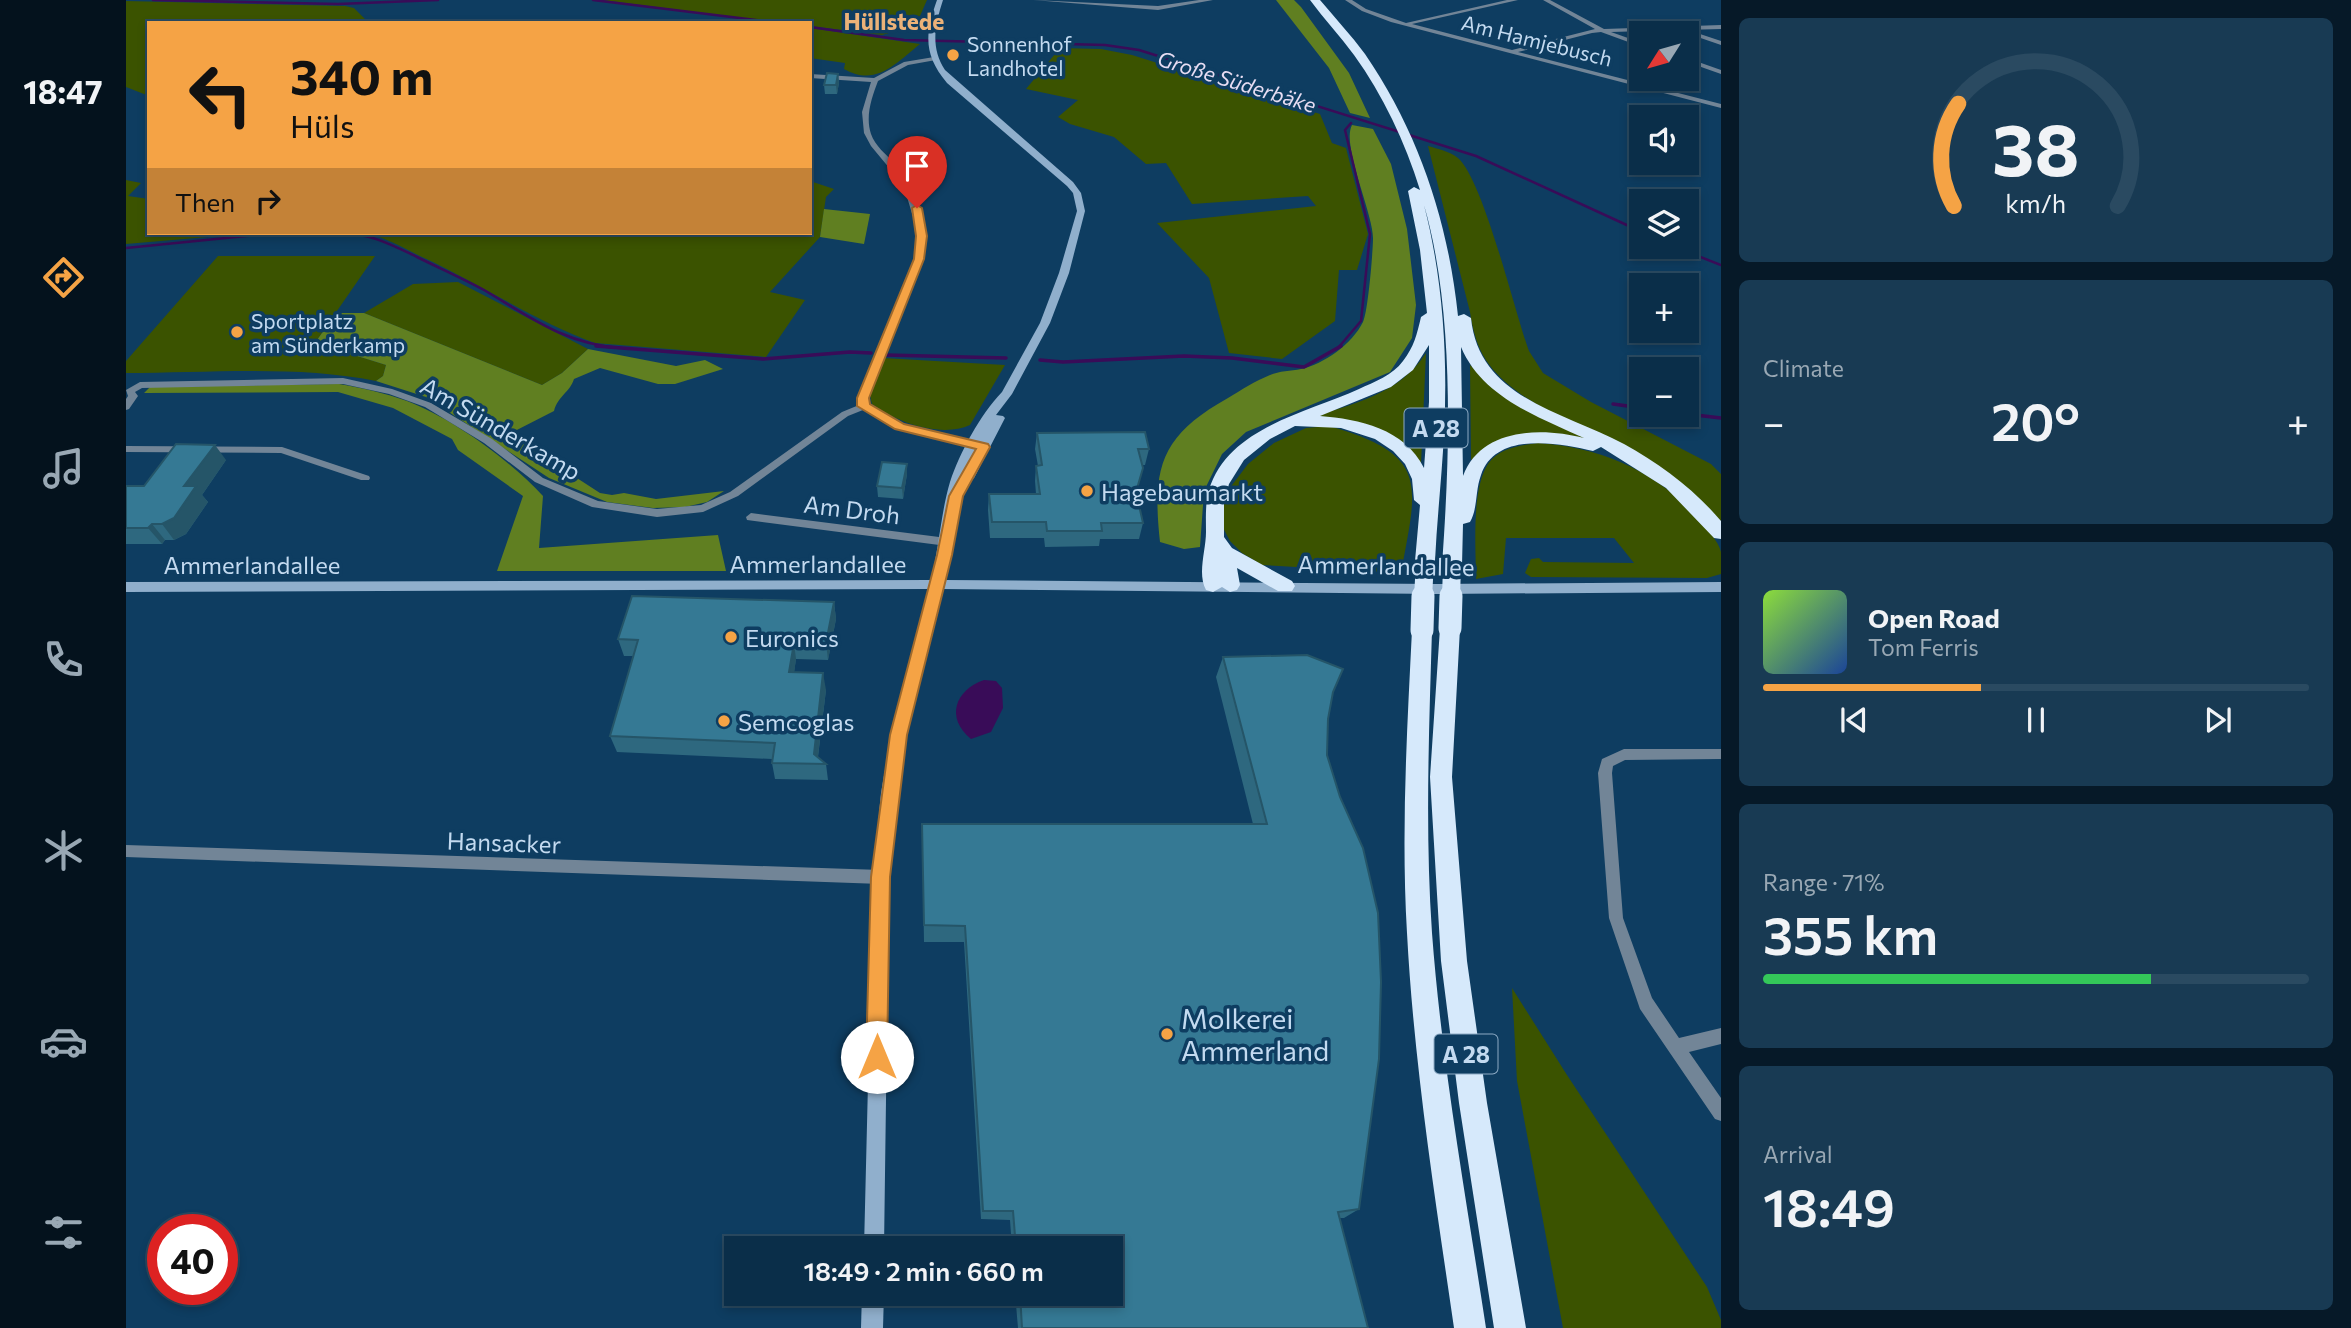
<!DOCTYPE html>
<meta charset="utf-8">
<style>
:root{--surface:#0a2e49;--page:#183a53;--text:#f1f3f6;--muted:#99a8b4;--line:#2a4a61;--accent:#f5a345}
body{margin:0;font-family:Commissioner,sans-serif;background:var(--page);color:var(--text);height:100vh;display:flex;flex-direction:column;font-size:26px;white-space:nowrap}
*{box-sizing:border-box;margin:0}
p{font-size:23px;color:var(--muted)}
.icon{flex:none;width:38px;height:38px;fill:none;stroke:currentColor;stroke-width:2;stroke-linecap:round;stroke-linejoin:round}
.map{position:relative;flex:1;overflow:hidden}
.panel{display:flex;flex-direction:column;gap:18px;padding:18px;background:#061928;width:630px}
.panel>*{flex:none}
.guide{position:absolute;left:21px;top:21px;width:665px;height:214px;border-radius:0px;box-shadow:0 4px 10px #0003,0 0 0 2px var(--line);background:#f5a345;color:#111;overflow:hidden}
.needle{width:46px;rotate:233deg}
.fabs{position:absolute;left:1503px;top:21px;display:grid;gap:14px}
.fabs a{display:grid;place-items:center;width:70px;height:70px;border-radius:0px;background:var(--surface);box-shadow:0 4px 10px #0003,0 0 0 2px var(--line);font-size:35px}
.speed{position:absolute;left:21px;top:1214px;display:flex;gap:14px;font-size:35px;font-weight:700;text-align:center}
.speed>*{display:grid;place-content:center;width:91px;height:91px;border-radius:50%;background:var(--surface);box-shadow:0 4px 10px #0003,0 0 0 2px var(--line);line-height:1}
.speed .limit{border:10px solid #d22;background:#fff;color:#111}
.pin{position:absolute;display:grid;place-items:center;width:60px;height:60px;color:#fff;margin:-72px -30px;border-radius:50% 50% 50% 0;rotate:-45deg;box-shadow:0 0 7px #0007}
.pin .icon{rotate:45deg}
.me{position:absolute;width:77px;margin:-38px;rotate:0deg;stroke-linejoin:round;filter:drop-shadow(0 0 5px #0008)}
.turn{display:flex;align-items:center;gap:24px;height:147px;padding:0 28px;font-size:32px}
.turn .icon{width:91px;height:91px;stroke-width:2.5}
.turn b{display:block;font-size:49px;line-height:60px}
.then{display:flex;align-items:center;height:66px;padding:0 28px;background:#0003;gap:14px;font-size:26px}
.big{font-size:52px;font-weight:600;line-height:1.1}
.panel .card{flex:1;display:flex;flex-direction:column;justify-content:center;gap:10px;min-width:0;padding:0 24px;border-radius:10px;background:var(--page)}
.panel .dial{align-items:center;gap:0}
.dial svg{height:182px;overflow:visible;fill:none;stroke:var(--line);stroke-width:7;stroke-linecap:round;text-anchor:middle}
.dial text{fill:var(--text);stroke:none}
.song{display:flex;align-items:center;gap:21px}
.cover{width:84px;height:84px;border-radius:10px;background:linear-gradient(135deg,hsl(90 70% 55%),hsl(220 70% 35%))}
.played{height:7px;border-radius:4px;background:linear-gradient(90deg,var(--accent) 40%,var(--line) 40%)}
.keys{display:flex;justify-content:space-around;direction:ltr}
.heat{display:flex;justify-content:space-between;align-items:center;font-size:38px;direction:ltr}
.charge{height:10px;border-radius:5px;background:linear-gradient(90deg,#34c759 71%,var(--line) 0)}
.trip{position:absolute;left:598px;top:1236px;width:399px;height:70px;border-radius:0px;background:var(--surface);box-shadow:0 4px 10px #0003,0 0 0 2px var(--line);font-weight:600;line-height:70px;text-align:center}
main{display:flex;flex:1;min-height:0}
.menu{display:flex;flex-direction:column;width:126px;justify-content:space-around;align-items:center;background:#04121d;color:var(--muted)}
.menu .icon{width:49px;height:49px}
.menu .on{color:var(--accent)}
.menu b{font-size:32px;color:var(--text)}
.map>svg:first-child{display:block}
</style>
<main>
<nav class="menu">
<b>18:47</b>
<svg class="icon on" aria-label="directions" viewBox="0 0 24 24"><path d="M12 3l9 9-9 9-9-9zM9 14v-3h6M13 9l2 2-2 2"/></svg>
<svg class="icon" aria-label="music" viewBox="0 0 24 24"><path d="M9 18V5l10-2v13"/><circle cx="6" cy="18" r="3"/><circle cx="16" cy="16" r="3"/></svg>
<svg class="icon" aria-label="phone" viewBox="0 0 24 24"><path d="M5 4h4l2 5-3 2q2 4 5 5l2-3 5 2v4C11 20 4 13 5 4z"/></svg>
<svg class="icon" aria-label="climate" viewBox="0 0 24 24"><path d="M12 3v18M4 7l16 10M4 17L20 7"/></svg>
<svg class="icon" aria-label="car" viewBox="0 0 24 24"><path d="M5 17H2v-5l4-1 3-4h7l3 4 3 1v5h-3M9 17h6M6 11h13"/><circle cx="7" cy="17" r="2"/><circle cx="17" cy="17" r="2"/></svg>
<svg class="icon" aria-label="filters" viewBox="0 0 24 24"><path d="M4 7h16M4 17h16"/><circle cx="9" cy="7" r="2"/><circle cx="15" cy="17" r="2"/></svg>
</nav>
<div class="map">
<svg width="1595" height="1328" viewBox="0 0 1595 1328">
<rect width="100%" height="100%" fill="#0e3d61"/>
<g fill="#3b5300">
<polygon points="476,0 801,0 790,25 756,35 684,26 684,23 656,23"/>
<polygon points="0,1 219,6 228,8 243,23 23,23 23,96 0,87"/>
<path d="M684 28 794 44C769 64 750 87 718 69L719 63 684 58Z"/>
<polygon points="934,48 975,49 1006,55 1194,114 1206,143 1220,148 1242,234 1231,270 1213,270 1209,321 1156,359 1103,353 1083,278 1031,223 1190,206 1182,196 1066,204 1040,163 1020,164 988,137 944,124 932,117 952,100 900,89"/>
<path d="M1302 146C1312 149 1323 151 1332 158 1357 179 1389 313 1403 351L1417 373 1465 402 1585 464 1595 474V521L1396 395C1363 371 1350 353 1344 312Z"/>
<polygon points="0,180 15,183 2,196 23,199 23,233 128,233 0,244"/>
<path d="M684 181 708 189 700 197 694 237 644 292 679 300 640 357 469 343C412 323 353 283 296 257 277 248 258 236 237 233H684Z"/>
<path d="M92 256H249L184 350 228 355 260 365 257 376 250 381C172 365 80 373 0 373V361Z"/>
<polygon points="332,282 462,349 436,373 416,385 238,313 287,284"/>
<path d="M1300 353 1295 464 1267 438 1181 418C1225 405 1274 394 1300 353Z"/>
<path d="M757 358 879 365 844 425C816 438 771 423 746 404L744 395Z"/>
<polygon points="1344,365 1368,387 1485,448 1455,439 1371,441 1345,460"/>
<path d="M1203 426C1305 455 1291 484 1275 573L1136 565 1116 553 1104 541 1095 524 1100 493 1122 464 1148 443 1180 428Z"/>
<path d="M1412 443C1475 447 1533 472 1574 521 1581 529 1593 542 1595 552 1595 559 1595 567 1595 574L1581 578 1405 577 1399 573 1405 559 1413 558 1417 562 1508 563 1488 538H1380L1377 574 1350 579C1350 549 1344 479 1367 458 1379 447 1397 445 1412 443Z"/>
<polygon points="1386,988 1441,1075 1581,1287 1595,1320 1595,1328 1437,1328 1391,1081"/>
</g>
<g fill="#607f21">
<polygon points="1150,0 1168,0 1175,7 1223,73 1244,118 1224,113 1203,68"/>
<path d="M1226 125 1247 129 1265 164 1281 229 1290 305 1286 338 1264 372 1120 432 1096 454 1078 491 1074 547 1058 549 1034 542C1026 468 1034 436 1102 398 1115 390 1129 381 1144 375 1153 371 1165 371 1175 369 1198 364 1226 344 1237 322 1242 312 1247 251 1247 238 1247 213 1215 145 1226 125Z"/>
<polygon points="698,209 744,214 738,244 694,237"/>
<path d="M210 313H238L416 385 436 373 462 349 550 366 579 360 597 369 549 384H532L474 368 448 379C444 392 432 396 428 411L383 434 474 493 486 495 498 493 530 499 598 491 581 502 559 507 527 508 481 502 423 478 300 397 250 381 257 376 260 365 228 355 184 350Z"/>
<path d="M213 384C236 388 259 393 281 401 326 418 385 461 417 496L413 548 592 535 600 571H371L397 496 332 450 326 439 267 408 212 392 18 393 24 387Z"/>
</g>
<path fill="#390c58" d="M858 680 870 681 876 688 877 708 865 732 845 739C819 718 829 690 858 680Z"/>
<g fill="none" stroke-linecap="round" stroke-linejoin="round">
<g stroke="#390c58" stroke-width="2.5">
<polyline points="27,0 212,4 312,0"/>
<polyline points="467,0 654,23"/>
<polyline points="684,27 778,40 979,45 1013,50 1350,156 1516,232"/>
<path d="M215 233C243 233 266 245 291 257 313 268 336 278 358 290 404 317 439 344 494 348"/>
<polyline points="1549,247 1595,265"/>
<polyline points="0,248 151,233"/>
<polyline points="1212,348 1235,321 1244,234 1219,130 1225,123"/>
</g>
<g stroke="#390c58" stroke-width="3.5">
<polyline points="470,346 637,359 724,352 745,353"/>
<polyline points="760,355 880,358"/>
<polyline points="914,360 937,362 1058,356 1106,358 1178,367 1215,346"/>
<polyline points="1487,404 1516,408"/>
<polyline points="1561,414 1595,418"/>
</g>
<g fill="#728597" fill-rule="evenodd">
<polygon points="907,0 1032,6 1073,0 1087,0 1032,10"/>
<polygon points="1219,0 1226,0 1240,9 1280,23 1381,0 1392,0 1286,24 1386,50 1469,29 1417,0 1424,0 1478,29 1595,25 1595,29 1485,32 1516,43 1516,47 1475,32 1466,33 1392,52 1595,104 1595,108 1265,22 1236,11"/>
<polygon points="1562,30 1595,41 1595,45 1560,33"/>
<path d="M808 57 810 60 782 65 752 81C746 97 739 116 745 134 749 146 760 154 768 163 791 192 799 223 797 259L742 398 743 405 777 425 861 445V449L857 450 771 429 737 410 722 416 612 496 577 512 531 517 466 507 409 482 358 443 299 407 263 394 217 384 16 388 9 392 12 396 3 409 0 410V399L2 396 0 390 14 382 217 378 266 389 305 403 366 439 417 478 472 501 531 509 575 505 604 492 716 412 733 405 732 398 789 259 790 245 788 220 781 197 769 175 745 146 738 133 736 112 745 82 684 78V74L748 78 778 62Z"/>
<polygon points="1561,58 1595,70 1595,74 1561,62"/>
<polygon points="0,446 156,447 243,476 244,478 243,480 235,480 155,453 0,452"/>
<polygon points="625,513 821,538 827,542 821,546 621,520 620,517"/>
<polygon points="1498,749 1595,749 1595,759 1499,760 1487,766 1486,773 1497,918 1526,998 1553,1038 1595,1028 1595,1044 1563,1052 1595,1098 1595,1121 1589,1119 1514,1009 1483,918 1472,773 1476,759"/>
<polygon points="0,845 755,870 760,872 762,877 760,882 755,884 0,857"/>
</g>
<g fill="#90afcc" fill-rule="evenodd">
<path d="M811 0H817C809 25 804 47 819 70L947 182 955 193 959 211 943 273 924 323 886 394 870 415 877 416 879 418 848 478 842 482 837 480 836 483 818 580 1311 584 1595 582V592L1311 594 816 589 779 735 771 793 763 877 758 1248H738L747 877 755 793 765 735 803 589 0 592V582L805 580C813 548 815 512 824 482 834 452 854 415 876 392L914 323 933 273 951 211 947 193 941 186 821 83C797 54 799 34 811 0Z"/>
<polygon points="736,1293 758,1293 757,1328 735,1328"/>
</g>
<g fill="#d6e9fb" fill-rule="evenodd">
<path d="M1184 0H1194C1209 18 1225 35 1239 54 1293 133 1322 221 1332 316L1338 314 1345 318C1353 399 1439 412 1498 444 1534 464 1568 489 1595 521V539L1588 538 1540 488 1475 447 1467 451C1433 443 1370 431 1355 475 1349 491 1352 508 1344 522L1337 524 1336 565 1333 570H1319L1316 565C1324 454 1329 312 1298 205 1317 279 1322 357 1318 433 1316 476 1311 518 1309 561L1306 566H1292L1289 561 1294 505 1288 500 1286 479 1279 464 1267 451 1249 439 1215 428 1169 426 1144 439 1118 460 1103 484 1098 503V537L1106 548 1166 581 1169 586 1166 591H1152L1111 568 1114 585 1111 590 1104 592 1096 587 1087 592 1080 590C1071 574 1080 550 1080 532 1080 518 1079 504 1083 490 1102 427 1181 413 1233 389 1248 382 1267 375 1277 361 1288 347 1291 334 1295 317L1301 313 1294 250 1282 191 1288 187 1294 190C1279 142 1257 95 1228 55 1214 36 1198 19 1184 0ZM1303 345V402L1298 468C1279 429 1233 419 1194 416L1265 387 1287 370ZM1335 347C1356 397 1412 417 1458 438 1415 427 1355 428 1337 476Z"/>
<polygon points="1324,620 1331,623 1334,628 1326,777 1341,961 1361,1103 1400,1328 1368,1328 1333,1103 1315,961 1304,777 1314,628 1317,623"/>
<path d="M1296 622 1303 625 1306 630C1303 731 1299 832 1306 933 1316 1066 1340 1197 1360 1328H1328C1309 1197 1288 1065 1281 933 1275 832 1281 731 1286 630L1289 625Z"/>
</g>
<g stroke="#d6e9fb" stroke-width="18">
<polyline points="1297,598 1299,561"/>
<polyline points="1325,598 1326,565"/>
</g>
<g stroke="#d6e9fb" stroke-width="23">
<polyline points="1324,628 1325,596"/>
<polyline points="1296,630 1297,596"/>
</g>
</g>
<g fill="#2e687f">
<polygon points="712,74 713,83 711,94 699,94 698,85"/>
<polygon points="911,433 1023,449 1019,465 1016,465 1017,468 1010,494 1017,523 1013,539 974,539 973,546 919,547 918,538 864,538 862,510 863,494 910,494 909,481 910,466 912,466 909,449"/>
<polygon points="100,460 76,495 82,502 60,534 48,540 39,540 36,544 0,544 0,486 18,486"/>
<polygon points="781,464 781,474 777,499 752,497 751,486"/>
<polygon points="708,602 710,619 702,660 670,659 668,672 700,690 692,757 700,764 702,780 649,779 646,763 646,759 491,752 484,736 507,656 498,656 492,639"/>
<polygon points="1097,657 1207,692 1202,719 1201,755 1233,1209 1218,1218 1213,1218 1242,1328 892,1328 889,1293 985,1293 985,1248 886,1248 884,1220 855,1219 838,942 798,942 796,824 1127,824 1090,677"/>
</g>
<g fill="#255568">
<polygon points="712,74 713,83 711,94 710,85"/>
<polygon points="89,445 100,460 76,495 82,502 60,534 48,540 36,524 58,486"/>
<polygon points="781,464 781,474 777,499 776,488"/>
<polygon points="26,524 39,540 36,544 22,528"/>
<polygon points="708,602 710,619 702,660 700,643"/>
<polygon points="668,643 670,659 666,689 663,672"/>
<polygon points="697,673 700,690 691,764 688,754"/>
</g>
<g fill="#357994" stroke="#255568" stroke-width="2">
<polygon points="701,73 712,74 710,85 698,85"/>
<polygon points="1019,432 1023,449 1012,449 1017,468 1010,492 1017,523 975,523 976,531 921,531 920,522 866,522 863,494 914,494 910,466 916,465 911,433"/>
<polygon points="50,444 89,445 58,486 70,486 48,518 36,524 26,524 22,528 0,528 0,486 18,486"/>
<polygon points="756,462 781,464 776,488 751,486"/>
<polygon points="506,596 708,602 700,643 668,643 663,672 697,673 688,754 700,764 646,763 649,743 484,736 512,640 492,639"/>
<polygon points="1181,655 1217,669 1207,692 1202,719 1201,755 1214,797 1237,848 1252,913 1255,982 1253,1059 1233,1209 1212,1212 1242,1328 896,1328 894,1293 985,1293 985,1248 890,1248 887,1211 857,1211 839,926 798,925 796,824 1141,824 1097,657"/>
</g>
<polygon fill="#f5a345" stroke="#9f6a2d" stroke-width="2" points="791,205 796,208 801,236 798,259 743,398 744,404 778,424 862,444 864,447 837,496 826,555 781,735 764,877 761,1057 758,1065 751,1068 743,1065 740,1057 745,877 764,735 811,555 823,496 850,449 769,429 731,406 731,398 788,259 790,236 786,208"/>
<g fill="#f5a345" stroke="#0e3d61" stroke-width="2.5">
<circle cx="827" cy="55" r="7"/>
<circle cx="111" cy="332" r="7"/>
<circle cx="961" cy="491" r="7"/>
<circle cx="605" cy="637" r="7"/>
<circle cx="598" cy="721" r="7"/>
<circle cx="1041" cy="1034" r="7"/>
</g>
<g text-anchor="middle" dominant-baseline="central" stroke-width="7" stroke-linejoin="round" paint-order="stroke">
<g font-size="21" fill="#c3daf0" stroke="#0e3d61">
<text transform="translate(1411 40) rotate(14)">Am Hamjebusch</text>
</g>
<g font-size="21" fill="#c3daf0" stroke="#0e3d61" text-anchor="start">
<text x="841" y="43">Sonnenhof<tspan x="841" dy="24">Landhotel</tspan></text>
<text x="125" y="320">Sportplatz<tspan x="125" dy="24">am Sünderkamp</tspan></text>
</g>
<g font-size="21" font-style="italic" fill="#e7ddf3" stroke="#0e3d61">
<text transform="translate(1111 81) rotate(17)">Große Süderbäke</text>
</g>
<g font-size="23" font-weight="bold" fill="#ebb278" stroke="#0e3d61">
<text x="768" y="21">Hüllstede</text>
</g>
<g fill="#0e3d61" stroke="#8dabc5" stroke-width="2">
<rect x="1278.5" y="408.5" width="63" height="39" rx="5"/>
<rect x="1308.5" y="1034.5" width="63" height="39" rx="5"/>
</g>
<g font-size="23" font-weight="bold" fill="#c3daf0">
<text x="1310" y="428">A 28</text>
<text x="1340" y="1054">A 28</text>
</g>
<g font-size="24" fill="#c3daf0" stroke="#0e3d61">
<text transform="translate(375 428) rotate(30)">Am Sünderkamp</text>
<text transform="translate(726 509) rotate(7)">Am Droh</text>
<text x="692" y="563">Ammerlandallee</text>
<text x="126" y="564">Ammerlandallee</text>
<text transform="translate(1260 565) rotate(1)">Ammerlandallee</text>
<text transform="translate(378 842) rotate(2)">Hansacker</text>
</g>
<g font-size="24" fill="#c3daf0" stroke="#0e3d61" text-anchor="start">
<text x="975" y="491">Hagebaumarkt</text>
<text x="619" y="637">Euronics</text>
<text x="612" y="721">Semcoglas</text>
</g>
<g font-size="28" fill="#c3daf0" stroke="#0e3d61" text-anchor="start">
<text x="1055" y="1018">Molkerei<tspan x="1055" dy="32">Ammerland</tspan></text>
</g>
</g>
</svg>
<div class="fabs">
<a><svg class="needle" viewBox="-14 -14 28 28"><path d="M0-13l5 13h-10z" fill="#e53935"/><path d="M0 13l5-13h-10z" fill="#99a8b4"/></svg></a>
<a><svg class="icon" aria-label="sound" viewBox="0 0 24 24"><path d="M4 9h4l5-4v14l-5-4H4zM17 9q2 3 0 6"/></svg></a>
<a><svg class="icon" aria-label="layers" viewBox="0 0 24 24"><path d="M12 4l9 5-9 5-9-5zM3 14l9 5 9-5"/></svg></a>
<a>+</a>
<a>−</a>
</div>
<div class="speed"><div class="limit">40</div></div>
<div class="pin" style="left:791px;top:208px;background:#d93025"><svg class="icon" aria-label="arrive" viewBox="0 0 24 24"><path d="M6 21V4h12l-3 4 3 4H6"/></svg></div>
<svg class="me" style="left:751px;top:1057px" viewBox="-20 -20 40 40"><circle r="19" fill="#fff"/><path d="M0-13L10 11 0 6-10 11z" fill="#f5a345"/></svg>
<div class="trip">18:49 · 2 min · 660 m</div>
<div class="guide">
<div class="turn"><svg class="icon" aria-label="left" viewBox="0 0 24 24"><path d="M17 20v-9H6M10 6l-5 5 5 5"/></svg><div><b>340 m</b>Hüls</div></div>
<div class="then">Then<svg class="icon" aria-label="right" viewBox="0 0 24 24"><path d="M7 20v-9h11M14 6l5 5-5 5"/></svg></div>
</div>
</div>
<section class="panel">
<div class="card dial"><svg viewBox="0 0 100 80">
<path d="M14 69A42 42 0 1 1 86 69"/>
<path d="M14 69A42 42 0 0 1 16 24" stroke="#f5a345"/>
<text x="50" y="56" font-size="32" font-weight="700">38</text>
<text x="50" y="72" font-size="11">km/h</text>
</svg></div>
<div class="card"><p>Climate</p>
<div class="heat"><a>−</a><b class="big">20°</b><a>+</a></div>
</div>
<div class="card">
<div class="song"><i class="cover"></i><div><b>Open Road</b><p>Tom Ferris</p></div></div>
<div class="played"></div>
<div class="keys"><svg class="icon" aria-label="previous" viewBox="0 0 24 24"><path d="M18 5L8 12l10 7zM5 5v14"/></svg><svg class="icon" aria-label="pause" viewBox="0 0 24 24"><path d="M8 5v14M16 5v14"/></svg><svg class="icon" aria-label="next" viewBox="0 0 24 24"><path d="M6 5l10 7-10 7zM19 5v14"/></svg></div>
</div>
<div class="card"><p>Range · 71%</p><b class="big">355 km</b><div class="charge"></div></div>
<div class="card"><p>Arrival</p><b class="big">18:49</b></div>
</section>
</main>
